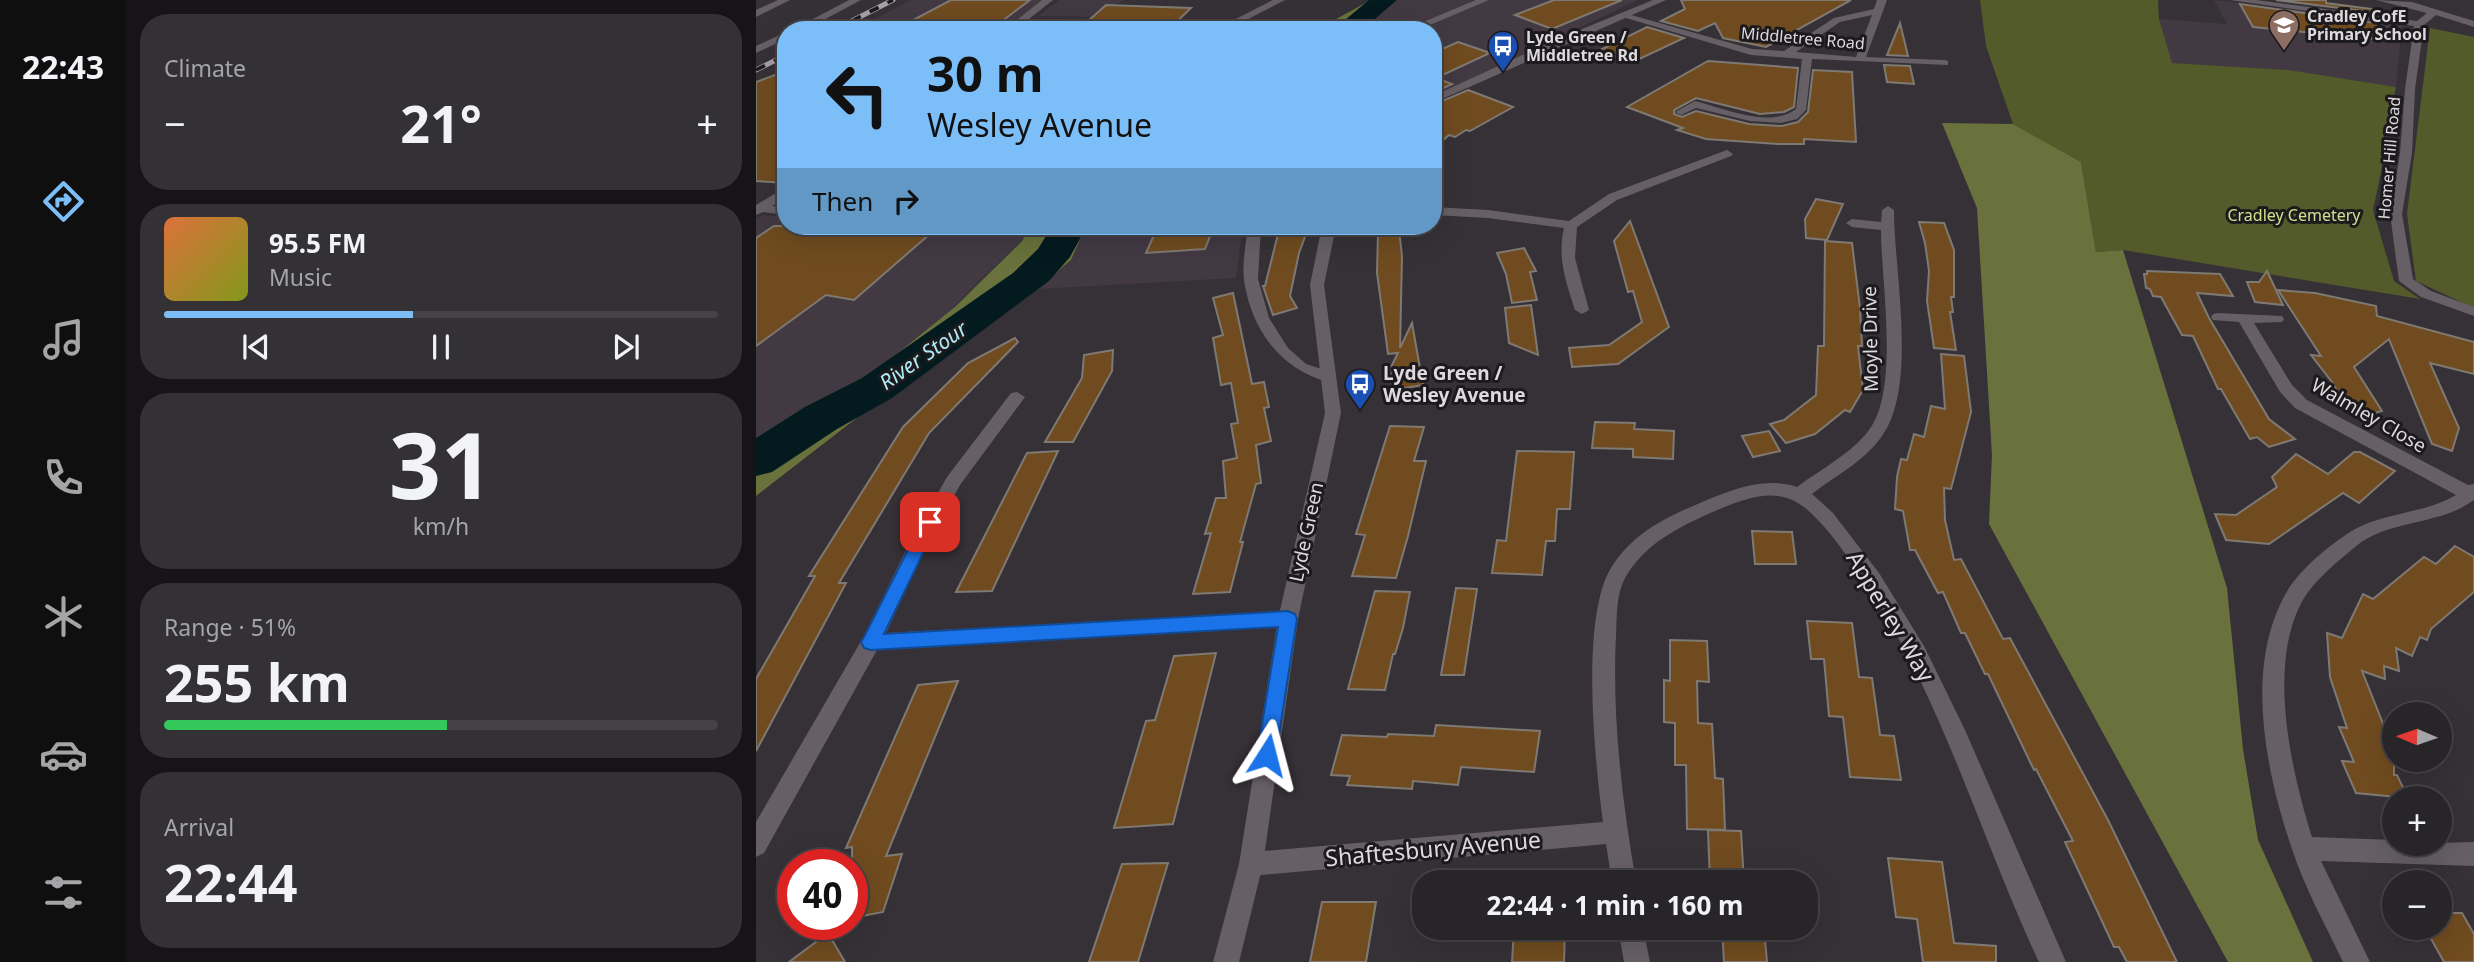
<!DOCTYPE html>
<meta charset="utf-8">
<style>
:root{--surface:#282528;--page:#343134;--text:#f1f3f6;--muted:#a5a5a8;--line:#444245;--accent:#7bbef8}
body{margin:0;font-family:"Noto Sans",sans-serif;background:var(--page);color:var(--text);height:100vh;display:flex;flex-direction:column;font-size:26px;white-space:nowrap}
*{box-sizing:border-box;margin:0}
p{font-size:23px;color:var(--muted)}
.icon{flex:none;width:38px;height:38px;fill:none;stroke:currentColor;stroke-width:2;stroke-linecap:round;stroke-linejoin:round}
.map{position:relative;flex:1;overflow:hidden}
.side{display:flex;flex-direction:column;gap:14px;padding:14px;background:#161416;width:630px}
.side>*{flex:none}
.hud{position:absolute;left:21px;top:21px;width:665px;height:214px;border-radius:28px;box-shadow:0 7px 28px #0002,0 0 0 2px var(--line);background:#7bbef8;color:#111;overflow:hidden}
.needle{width:46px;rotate:272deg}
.tools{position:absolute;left:1626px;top:702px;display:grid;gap:14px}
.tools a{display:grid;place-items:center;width:70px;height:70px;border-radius:50%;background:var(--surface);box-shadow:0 7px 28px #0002,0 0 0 2px var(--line);font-size:35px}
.speed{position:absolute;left:21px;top:849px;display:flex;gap:14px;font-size:35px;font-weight:700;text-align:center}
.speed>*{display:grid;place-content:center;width:91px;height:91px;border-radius:50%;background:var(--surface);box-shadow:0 7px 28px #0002,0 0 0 2px var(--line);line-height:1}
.speed .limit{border:10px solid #d22;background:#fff;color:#111}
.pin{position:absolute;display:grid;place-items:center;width:60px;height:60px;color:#fff;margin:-30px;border-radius:14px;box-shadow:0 4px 10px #0006}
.me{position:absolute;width:77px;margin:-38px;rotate:9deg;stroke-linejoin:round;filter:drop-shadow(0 0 5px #0008)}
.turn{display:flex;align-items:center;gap:24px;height:147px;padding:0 35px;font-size:32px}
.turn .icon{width:91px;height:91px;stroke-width:2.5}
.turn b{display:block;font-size:49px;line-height:60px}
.then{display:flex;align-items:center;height:66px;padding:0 35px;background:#0003;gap:14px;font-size:26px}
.big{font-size:52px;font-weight:700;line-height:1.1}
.side .widget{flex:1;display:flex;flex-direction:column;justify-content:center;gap:10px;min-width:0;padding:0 24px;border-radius:28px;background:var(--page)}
.side .dial{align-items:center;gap:0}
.dial b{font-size:91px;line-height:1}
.song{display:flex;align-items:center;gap:21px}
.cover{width:84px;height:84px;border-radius:10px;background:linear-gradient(135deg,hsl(20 70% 55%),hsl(70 70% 35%))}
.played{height:7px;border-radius:4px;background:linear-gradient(90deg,var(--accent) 45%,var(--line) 45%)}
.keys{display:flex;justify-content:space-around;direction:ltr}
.heat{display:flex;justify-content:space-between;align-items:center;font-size:38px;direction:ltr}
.charge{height:10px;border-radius:5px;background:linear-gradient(90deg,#34c759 51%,var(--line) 0)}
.trip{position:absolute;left:656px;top:870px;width:406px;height:70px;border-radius:28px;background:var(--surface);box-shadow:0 7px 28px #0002,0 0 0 2px var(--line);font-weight:700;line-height:70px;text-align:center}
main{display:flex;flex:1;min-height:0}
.dock{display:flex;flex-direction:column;width:126px;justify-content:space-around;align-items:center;background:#100f10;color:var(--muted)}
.dock .icon{width:49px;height:49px}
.dock .active{color:var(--accent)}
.dock b{font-size:32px;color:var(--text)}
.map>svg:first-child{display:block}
</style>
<main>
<nav class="dock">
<b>22:43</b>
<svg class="icon active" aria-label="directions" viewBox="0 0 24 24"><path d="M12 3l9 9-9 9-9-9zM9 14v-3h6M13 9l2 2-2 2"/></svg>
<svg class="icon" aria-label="music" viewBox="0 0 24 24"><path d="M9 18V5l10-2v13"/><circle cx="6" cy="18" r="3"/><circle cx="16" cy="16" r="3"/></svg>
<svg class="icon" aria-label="phone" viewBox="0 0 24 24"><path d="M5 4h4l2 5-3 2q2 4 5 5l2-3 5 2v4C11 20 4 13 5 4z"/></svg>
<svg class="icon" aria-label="climate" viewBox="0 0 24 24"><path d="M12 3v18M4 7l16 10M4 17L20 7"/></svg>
<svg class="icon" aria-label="car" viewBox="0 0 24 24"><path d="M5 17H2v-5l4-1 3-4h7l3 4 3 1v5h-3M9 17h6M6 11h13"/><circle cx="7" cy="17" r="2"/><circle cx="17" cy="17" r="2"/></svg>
<svg class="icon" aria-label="filters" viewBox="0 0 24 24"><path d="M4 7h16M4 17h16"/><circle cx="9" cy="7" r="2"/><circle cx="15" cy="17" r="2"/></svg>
</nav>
<section class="side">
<div class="widget"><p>Climate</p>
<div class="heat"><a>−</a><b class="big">21°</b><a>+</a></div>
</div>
<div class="widget">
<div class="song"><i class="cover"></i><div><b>95.5 FM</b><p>Music</p></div></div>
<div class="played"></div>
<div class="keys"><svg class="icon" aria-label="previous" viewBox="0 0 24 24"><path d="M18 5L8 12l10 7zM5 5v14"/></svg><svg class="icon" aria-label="pause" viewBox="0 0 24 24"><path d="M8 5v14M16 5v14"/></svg><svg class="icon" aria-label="next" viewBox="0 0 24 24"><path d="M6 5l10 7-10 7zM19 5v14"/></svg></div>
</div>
<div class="widget dial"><b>31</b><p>km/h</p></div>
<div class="widget"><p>Range · 51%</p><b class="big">255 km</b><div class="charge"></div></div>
<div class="widget"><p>Arrival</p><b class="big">22:44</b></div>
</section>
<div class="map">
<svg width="1718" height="962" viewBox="0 0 1718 962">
<rect width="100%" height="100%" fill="#363136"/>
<g fill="#423943">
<polygon points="155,0 288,0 246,30 98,30"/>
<polygon points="304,0 368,0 336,17 282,16"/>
<polygon points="638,0 882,0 677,97 677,30 598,30"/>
<polygon points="1458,0 1646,24 1640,87 1533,70 1415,63 1403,19 1471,24"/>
<polygon points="6,215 30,217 30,226 125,226 189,232 201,226 271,226 267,239 187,317 131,362 0,447 0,218"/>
<polygon points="330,226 487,226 480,278 281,289 315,260"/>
</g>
<g fill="#535b2a">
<polygon points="1224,0 1402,0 1403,19 1416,63 1533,70 1640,87 1625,149 1626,167 1617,210 1638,281 1664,299 1367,250 1340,252 1325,162 1257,124 1230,46"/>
<polygon points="1674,28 1718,37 1718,308 1660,281 1651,214"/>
</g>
<g fill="#69723c">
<polygon points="615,0 638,0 598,30 560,30"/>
<polygon points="1186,123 1257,124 1325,162 1340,252 1367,250 1471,588 1487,749 1502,840 1557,962 1472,962 1233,524 1236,455 1221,208"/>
<polygon points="271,226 330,226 315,260 281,289 102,417 0,496 0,447 131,362 200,306 267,240"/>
</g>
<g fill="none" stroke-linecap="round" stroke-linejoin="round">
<g fill="#031a1f" fill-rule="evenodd">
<polygon points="613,0 641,0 606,30 577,30"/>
<polygon points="296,226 331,226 314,257 293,281 136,398 81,429 16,472 0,476 0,438 49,407 106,378 257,273 282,249"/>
</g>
</g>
<g fill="#6f4b1f" stroke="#7f7973" stroke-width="2">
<polygon points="195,0 274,0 237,28 157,20"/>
<polygon points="798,0 866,0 796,29 759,15"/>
<polygon points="925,0 1095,0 1010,47 967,38 959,23 942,31 905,21 929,9"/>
<polygon points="1520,0 1570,0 1570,3 1624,10 1623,13"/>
<polygon points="1484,4 1621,23 1618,39 1497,27"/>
<polygon points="350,5 435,8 412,30 322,30"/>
<polygon points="1144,23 1152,56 1131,55"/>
<polygon points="891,27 928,38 877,62 842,51"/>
<polygon points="702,42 734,53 680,78 696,84 677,93 677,53"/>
<polygon points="952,61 1042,68 1038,107 1028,112 1004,114 940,98 918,110 918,114 926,117 940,111 993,124 1026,126 1042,122 1052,112 1057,70 1096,72 1100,142 1048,139 1048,144 1022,144 950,139 921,130 927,128 871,107"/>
<polygon points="1128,65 1154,66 1158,84 1131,82"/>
<polygon points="30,71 30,183 0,181 0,82"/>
<polygon points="712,90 757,107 714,131 710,130 699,137 693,135 677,149 677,105"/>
<polygon points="1060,199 1087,204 1071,240 1050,238 1049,219"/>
<polygon points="874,221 913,327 862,364 816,367 813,348 853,345 886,322 877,291 872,292 858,241"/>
<polygon points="1163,222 1188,223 1198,250 1198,297 1195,297 1197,312 1194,312 1200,350 1178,348 1171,301 1173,271 1169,243"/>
<polygon points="18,226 80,226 175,233 98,300 70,295 0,346 0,238"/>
<polygon points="402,226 458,226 449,249 390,253"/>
<polygon points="524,226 553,226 543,253 534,296 541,308 517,315 507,286 509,286"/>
<polygon points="643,230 646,256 644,348 656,323 667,385 637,390 634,369 642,353 632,354 621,273 622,231"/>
<polygon points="1069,241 1096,243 1104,308 1106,346 1102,346 1107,390 1094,412 1089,410 1059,434 1030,443 1014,424 1028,420 1060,395 1062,346 1068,346"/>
<polygon points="768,248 780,271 774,272 781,300 756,303 750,274 741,253"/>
<polygon points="1391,271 1464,274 1477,296 1441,293 1453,318 1513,419 1539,439 1513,447 1501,437 1494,439 1465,389 1462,389 1437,336 1426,335 1405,297 1397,296 1394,289 1390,288 1388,274 1391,274"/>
<polygon points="1511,271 1527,305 1499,302 1491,282 1503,282"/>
<polygon points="1522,290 1559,293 1620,306 1621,316 1718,342 1718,374 1674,363 1703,428 1696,451 1676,444 1633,339 1598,367 1626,411 1608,416 1594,413 1576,382 1555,355 1565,356"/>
<polygon points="477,293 496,384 508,382 513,407 508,408 515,441 500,445 505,483 500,484 484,542 487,542 474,592 437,594 455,533 449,534 460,498 470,498 467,461 481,458 475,424 482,423 475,383 465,385 457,338 467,335 457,298"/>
<polygon points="775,305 782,355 753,343 749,308"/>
<polygon points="259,338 262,342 173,433 83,583 90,583 0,751 0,679 59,576 53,576 147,427 212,363"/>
<polygon points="357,350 356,371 317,442 289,442 326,378 328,355"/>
<polygon points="1185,354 1208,356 1215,412 1195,489 1188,488 1189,520 1198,560 1205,559 1247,639 1254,638 1352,820 1421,962 1371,962 1363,947 1358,947 1309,842 1317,841 1280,769 1278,770 1232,674 1229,674 1209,633 1205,633 1187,592 1182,593 1159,550 1154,550 1147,511 1139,509 1141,477 1145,459 1151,460 1158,434 1168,437 1175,406 1189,409"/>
<polygon points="839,422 879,423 878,429 918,431 917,459 877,457 877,449 836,448"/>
<polygon points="634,426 668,427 658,461 670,461 652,536 640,578 596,576 609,535 600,534"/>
<polygon points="1013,431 1024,451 997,457 986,436"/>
<polygon points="302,451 236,591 200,592 271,453"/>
<polygon points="761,451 818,452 814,509 801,509 799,541 790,541 786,575 736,573 741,540 750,541"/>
<polygon points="1598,452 1604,452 1639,471 1603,503 1587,493 1513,544 1470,540 1459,514 1480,515 1521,487 1516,477 1540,454 1572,474"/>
<polygon points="996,531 1036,532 1040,564 999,564"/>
<polygon points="1699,546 1718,557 1718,592 1675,629 1671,640 1664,637 1656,656 1640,648 1643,671 1628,666 1629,679 1606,671 1634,741 1638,741 1638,775 1641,775 1652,798 1600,793 1586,761 1598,762 1583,727 1591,728 1574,677 1571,633 1586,638 1607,594 1617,599 1668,557 1680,564"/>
<polygon points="700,588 721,589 708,675 685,675"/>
<polygon points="619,591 654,592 647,628 639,654 637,654 629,690 592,689"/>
<polygon points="1051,621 1096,623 1103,677 1116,678 1124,735 1138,736 1145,780 1094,777 1087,717 1073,716 1068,659 1055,659"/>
<polygon points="914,640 951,641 953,682 941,681 942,723 956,724 959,778 967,779 969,830 931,829 930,765 919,765 919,723 908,722 908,680 914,681"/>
<polygon points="460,653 417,824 358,828 390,721 399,720 418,656"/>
<polygon points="202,681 130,856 146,854 127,912 96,918 96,847 90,848 162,685"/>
<polygon points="680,725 784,731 778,772 705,767 702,785 657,781 656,789 591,785 594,776 575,775 586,735 631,737 632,734 678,736"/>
<polygon points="952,830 985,831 988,882 954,882"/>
<polygon points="1132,858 1186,862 1198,943 1240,946 1240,962 1167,962 1161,919 1140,917"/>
<polygon points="412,863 382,962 333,962 366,864"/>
<polygon points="566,902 620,902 610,962 554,962"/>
<polygon points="1684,913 1706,913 1718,934 1718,962 1688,962 1669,928 1684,928"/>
<polygon points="758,928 809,928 808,962 756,962"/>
<polygon points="966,928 1008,928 1011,962 968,962"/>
<polygon points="72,933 89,962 33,962"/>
</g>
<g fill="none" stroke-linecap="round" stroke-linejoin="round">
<g fill="#666066" fill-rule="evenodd">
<polygon points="22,0 34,0 0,17 0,10"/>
<polygon points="93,0 105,0 49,30 36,30"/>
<polygon points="286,0 297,0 259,30 248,30"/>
<polygon points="517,0 529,0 471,30 458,30"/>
<polygon points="720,0 733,0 662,30 648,30"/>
<path d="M1121 0H1131L1110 57 1188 60 1192 61V65L1056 59 1050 110 1041 119 1025 123 994 121 940 108 925 115 919 112 939 101C967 108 1014 129 1040 109L1046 59 995 55 860 15 868 13 996 49 1028 51 1078 18 1118 9ZM1116 15 1100 57 1040 52 1084 22Z"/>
<polygon points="1474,0 1500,0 1661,21 1671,13 1620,0 1656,2 1718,21 1718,27 1680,15 1668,25 1659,89 1656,153 1646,214 1657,279 1675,291 1718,307 1718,316 1665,297 1643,281 1634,214 1644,153 1649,89 1658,26"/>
<polygon points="30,32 30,39 0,53 0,46"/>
<path d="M971 150 977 154 975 156 861 200 821 227 819 258 833 310 826 314 819 310C810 283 801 257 808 228L732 218 677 215V207L732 210 813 221 853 194Z"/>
<polygon points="30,187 30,197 16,206 30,207 30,215 7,212 0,215 0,205"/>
<path d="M1132 206 1138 210C1138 271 1162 386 1126 436 1109 461 1079 476 1056 494L1077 513 1123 573 1168 646 1209 730 1310 962H1283L1281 958C1226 839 1190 713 1121 601 1102 572 1082 540 1058 516 1029 486 1001 494 966 508 929 524 890 541 869 578 860 595 861 616 860 635 856 718 866 800 880 882H856L850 844 495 876 486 873 483 864 486 855 495 852 847 822C839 762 824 619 855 568 876 534 908 518 944 503 975 490 1008 476 1041 487 1065 469 1095 454 1113 430 1144 389 1125 282 1125 230L1096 227 1090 223 1096 219 1125 222 1126 210Z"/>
<path d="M492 226H505L502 279 513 318 532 348 550 364 578 373 580 377 578 381 572 382C524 369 495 329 488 280 486 263 490 243 492 226Z"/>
<path d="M1462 313 1526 316 1528 319 1526 322 1498 323 1536 385 1551 400 1712 485 1718 484V500L1705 508C1677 522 1641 523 1614 537 1602 543 1591 554 1580 563 1569 573 1556 585 1548 598 1510 663 1535 770 1556 837L1638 840V844L1718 842V866L1565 861 1614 962H1587C1569 924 1548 887 1535 846 1509 769 1487 662 1533 588 1547 567 1570 548 1591 534 1623 512 1666 515 1700 495L1539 408 1524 392 1483 322 1457 320 1455 317 1457 314Z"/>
<polygon points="261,392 269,397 204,485 172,542 130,633 532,611 539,613 542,619 539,625 121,650 8,853 0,857 0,822 108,636 154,542 191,477 255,393"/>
<polygon points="862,928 887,928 894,962 868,962"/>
</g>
<g fill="#666066" fill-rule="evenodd">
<polygon points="897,0 910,0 677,103 677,96 792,43"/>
<polygon points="566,226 580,226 568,285 585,413 542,619 507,864 483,962 457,962 483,864 522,619 569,413 554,285"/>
</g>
<g stroke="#a5a1a5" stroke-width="5">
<g id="rail">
<polyline points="78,30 137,0"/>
<polyline points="0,70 30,55"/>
</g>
</g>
<use href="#rail" stroke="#1c1a1c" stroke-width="3.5" stroke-dasharray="10" stroke-linecap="butt"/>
</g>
<polygon fill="#1a73e8" stroke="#114b97" stroke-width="2" points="174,515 182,522 128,634 532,611 539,614 541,619 519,761 511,764 504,761 501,755 522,627 115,650 108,648 105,642 108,637 166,522"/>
<defs>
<g id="school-pin" transform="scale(1.575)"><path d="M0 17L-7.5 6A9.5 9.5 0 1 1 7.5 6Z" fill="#8d6e63" stroke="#1c1a1c"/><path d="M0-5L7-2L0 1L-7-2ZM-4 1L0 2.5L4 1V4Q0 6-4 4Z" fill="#fff"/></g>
<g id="bus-pin" transform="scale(1.575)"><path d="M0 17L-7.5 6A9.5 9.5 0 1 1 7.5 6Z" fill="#1a4fb4" stroke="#1c1a1c"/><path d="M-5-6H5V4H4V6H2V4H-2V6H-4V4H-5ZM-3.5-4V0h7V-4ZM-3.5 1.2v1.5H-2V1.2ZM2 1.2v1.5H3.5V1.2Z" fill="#fff"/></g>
</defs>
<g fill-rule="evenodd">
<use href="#school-pin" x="1528" y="25"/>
<use href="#bus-pin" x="747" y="46"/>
<use href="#bus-pin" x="604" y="384"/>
</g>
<g text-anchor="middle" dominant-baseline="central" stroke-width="6" stroke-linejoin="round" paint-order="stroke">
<g font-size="16" font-weight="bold" fill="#dddadd" stroke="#1c1a1c" text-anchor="start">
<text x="1551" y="16">Cradley CofE<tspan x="1551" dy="18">Primary School</tspan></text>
<text x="770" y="37">Lyde Green /<tspan x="770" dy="18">Middletree Rd</tspan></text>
</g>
<g font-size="16" fill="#dddadd" stroke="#1c1a1c">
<text transform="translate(1047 38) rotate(5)">Middletree Road</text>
<text transform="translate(1633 158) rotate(-85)">Homer Hill Road</text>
</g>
<g font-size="16" fill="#d1e08d" stroke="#1c1a1c">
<text x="1538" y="215">Cradley Cemetery</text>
</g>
<g font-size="19" fill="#dddadd" stroke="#1c1a1c">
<text transform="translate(1114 339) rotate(-91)">Moyle Drive</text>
<text transform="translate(1613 415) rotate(30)">Walmley Close</text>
<text transform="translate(550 532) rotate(-78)">Lyde Green</text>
</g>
<g font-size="19" font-weight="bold" fill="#dddadd" stroke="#1c1a1c" text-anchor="start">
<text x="627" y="373">Lyde Green /<tspan x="627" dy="22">Wesley Avenue</tspan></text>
</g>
<g font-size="21" font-style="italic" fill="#adeaf7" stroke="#1c1a1c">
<text transform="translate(167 355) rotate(-35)">River Stour</text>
</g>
<g font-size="23" fill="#dddadd" stroke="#1c1a1c">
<text transform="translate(1135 616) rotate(59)">Apperley Way</text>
<text transform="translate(677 848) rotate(-5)">Shaftesbury Avenue</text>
</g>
</g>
</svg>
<div class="tools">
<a><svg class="needle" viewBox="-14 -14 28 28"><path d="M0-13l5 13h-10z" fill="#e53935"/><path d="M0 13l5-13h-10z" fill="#a5a5a8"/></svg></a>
<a>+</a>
<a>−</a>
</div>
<div class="speed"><div class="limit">40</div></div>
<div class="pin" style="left:174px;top:522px;background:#d93025"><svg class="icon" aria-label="arrive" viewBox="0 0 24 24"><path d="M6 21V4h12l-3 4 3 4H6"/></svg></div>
<svg class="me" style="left:511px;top:755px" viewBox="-20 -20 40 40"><path d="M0-17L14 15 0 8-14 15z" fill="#1a73e8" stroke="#fff" stroke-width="4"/></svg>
<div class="trip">22:44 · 1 min · 160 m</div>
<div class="hud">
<div class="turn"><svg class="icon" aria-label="left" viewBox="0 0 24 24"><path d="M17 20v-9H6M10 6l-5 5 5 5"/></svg><div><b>30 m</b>Wesley Avenue</div></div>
<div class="then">Then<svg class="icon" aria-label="right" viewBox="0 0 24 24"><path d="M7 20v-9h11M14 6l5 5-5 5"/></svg></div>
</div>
</div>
</main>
